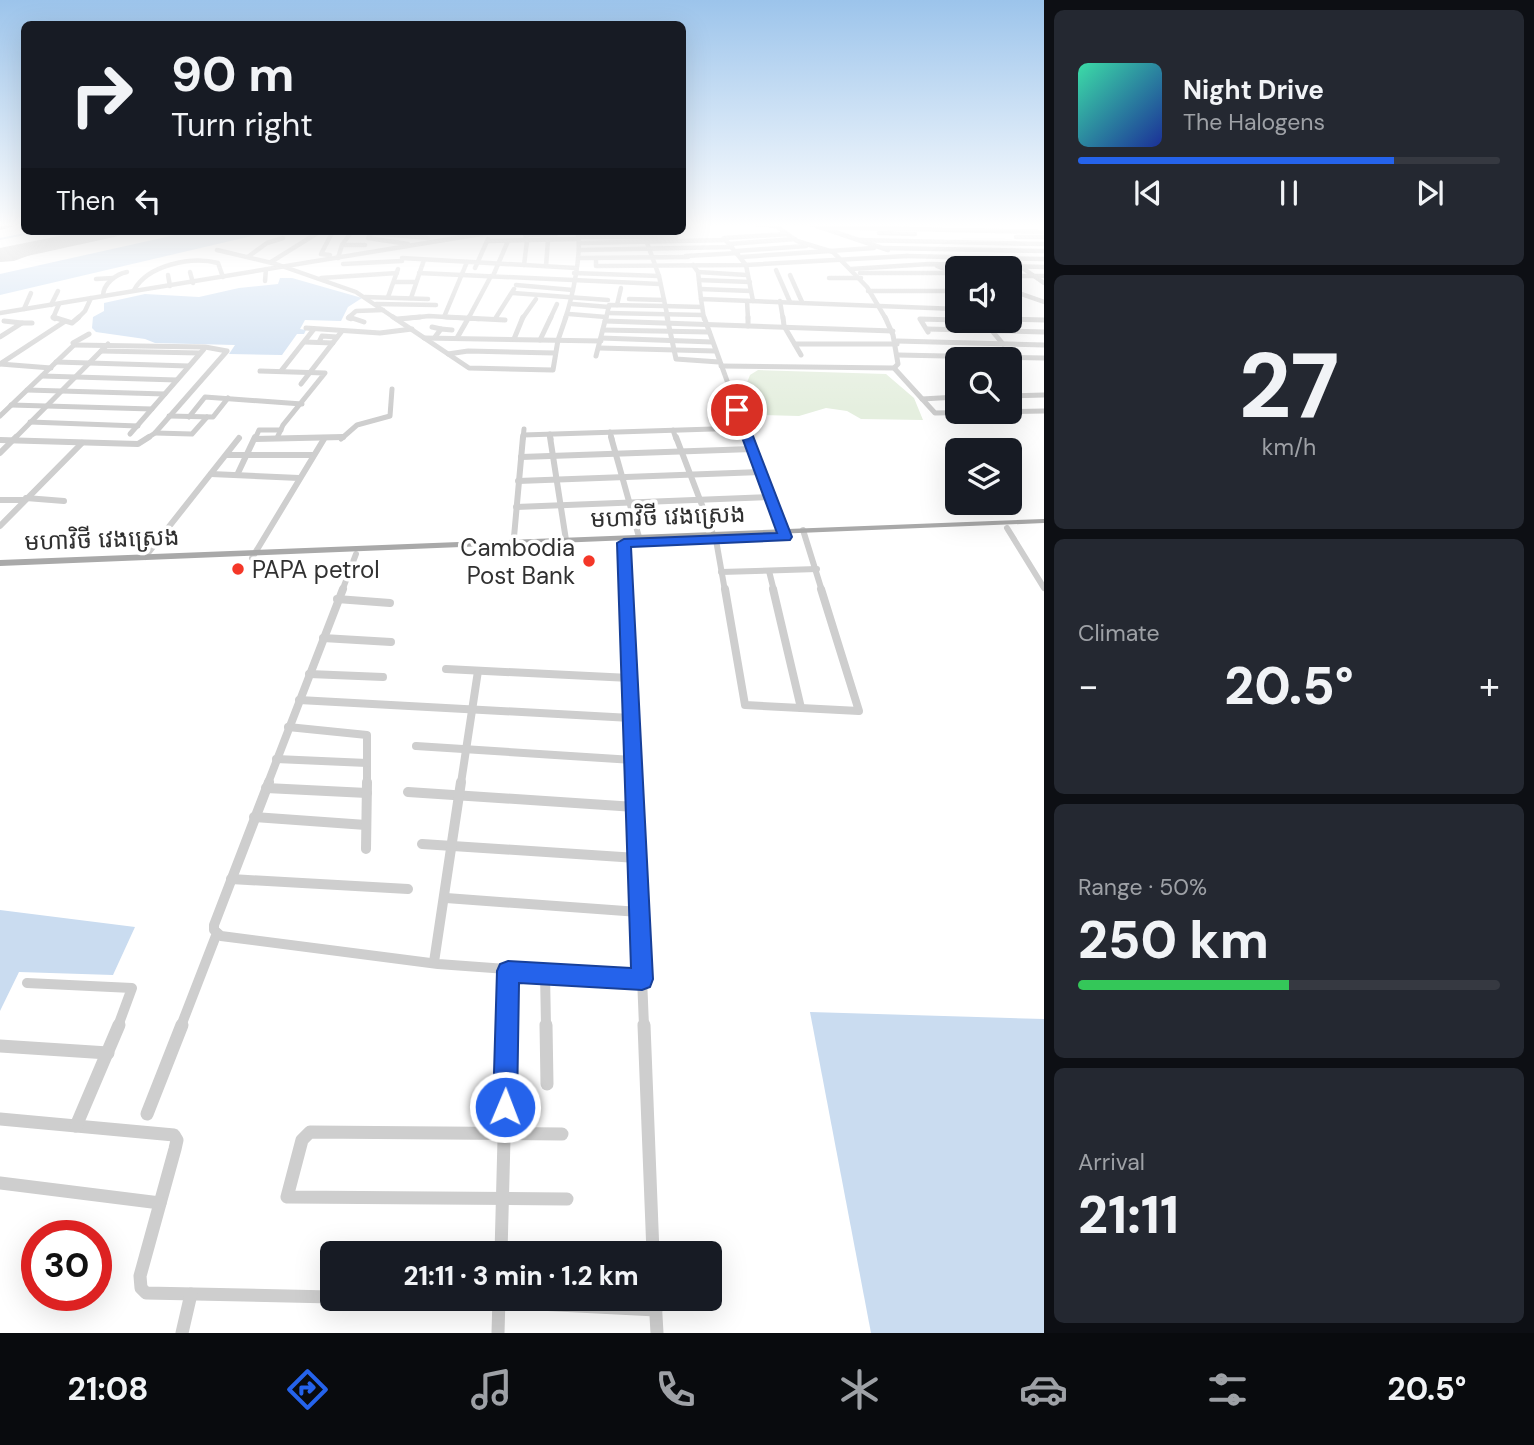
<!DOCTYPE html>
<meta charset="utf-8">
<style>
:root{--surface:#171b24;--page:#242831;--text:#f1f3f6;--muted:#9ea1a6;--line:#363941;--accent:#2563eb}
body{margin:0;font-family:"DM Sans","Noto Sans Khmer",sans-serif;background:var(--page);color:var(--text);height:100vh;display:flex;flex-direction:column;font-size:26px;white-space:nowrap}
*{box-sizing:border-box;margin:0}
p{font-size:23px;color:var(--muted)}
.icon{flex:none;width:38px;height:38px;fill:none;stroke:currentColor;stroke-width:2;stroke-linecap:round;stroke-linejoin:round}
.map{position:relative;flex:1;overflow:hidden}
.details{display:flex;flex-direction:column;gap:10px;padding:10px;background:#0d0f14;width:490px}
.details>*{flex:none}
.hud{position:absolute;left:21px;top:21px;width:665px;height:214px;border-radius:10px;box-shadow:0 7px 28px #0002;background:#171b24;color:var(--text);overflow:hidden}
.buttons{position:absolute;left:945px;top:256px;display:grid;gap:14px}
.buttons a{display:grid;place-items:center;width:77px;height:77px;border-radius:10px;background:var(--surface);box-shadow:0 7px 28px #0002;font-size:35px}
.speed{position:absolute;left:21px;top:1220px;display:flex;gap:14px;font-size:35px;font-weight:700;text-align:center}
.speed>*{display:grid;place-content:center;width:91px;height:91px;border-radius:50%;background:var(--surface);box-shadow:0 7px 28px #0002;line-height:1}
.speed .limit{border:10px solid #d22;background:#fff;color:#111}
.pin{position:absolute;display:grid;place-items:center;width:60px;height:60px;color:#fff;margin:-30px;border:4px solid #fff;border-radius:50%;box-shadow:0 2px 7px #0007}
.me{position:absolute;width:77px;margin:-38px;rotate:1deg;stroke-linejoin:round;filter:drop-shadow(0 0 5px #0008)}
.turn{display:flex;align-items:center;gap:24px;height:147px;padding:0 35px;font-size:32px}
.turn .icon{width:91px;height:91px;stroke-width:2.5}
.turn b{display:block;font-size:49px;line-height:60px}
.then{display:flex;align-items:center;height:66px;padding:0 35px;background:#0003;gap:14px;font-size:26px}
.big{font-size:52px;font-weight:800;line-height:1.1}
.details .tile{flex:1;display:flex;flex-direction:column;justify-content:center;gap:10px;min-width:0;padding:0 24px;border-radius:10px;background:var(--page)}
.details .dial{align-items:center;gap:0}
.dial b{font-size:91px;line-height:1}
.song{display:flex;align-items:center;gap:21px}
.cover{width:84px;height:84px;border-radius:10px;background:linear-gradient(135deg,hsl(160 70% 55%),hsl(230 70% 35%))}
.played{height:7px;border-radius:4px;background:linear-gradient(90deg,var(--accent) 75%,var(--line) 75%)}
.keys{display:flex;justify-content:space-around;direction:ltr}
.heat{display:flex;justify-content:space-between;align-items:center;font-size:38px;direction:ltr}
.charge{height:10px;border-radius:5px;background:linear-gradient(90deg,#34c759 50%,var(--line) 0)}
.trip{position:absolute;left:320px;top:1241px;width:402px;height:70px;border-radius:10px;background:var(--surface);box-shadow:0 7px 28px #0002;font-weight:800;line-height:70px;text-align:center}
.tab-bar{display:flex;height:112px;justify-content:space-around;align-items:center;background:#090b0e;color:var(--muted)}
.tab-bar .icon{width:49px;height:49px}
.tab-bar .on{color:var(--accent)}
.tab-bar b{font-size:32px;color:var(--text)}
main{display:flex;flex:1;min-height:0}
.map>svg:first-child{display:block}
</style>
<main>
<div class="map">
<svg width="1044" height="1333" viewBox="0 0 1044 1333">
<rect width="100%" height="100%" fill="#fff"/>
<polygon fill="#e5efdf" points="758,370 886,374 914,398 923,420 861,419 847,411 826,408 799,416 757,415 744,390 750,375"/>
<g fill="#cadcf0">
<polygon points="193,231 273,231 0,295 0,274"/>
<polygon points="280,278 292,278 362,298 348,307 341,321 305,320 300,329 306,330 304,334 297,334 282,355 229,354 235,345 155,343 145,339 96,332 92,328 93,317 104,311 104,303 145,294 199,297 239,288 278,284"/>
<polygon points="0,910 135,927 113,975 19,972 0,1011"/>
<polygon points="810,1012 1044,1019 1044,1333 871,1333"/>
</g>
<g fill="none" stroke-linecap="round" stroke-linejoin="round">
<polyline stroke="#cadcf0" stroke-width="2" points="0,239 40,231"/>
<polygon fill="#c2c2c2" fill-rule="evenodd" points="54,241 62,243 14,261 0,262 0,256 10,256"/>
<polygon fill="#c2c2c2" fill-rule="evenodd" points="84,231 124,231 121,235 114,237 0,262 0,248"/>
<g stroke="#cecece" stroke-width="4.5">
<polyline points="688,223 689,227"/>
<polyline points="808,223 888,250"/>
<polyline points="755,224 776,226 797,241 833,252 867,287 886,319"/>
<polyline points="823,227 1044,232"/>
<polyline points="351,231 428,238"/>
<polyline points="373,231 368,238 408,244"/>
<polyline points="524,231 527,241 524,265"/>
<polyline points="879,233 915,234"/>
<polyline points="526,235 556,234"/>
<polyline points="579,237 676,237"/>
<polyline points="645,237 659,276 668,319"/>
<polyline points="1016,237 1044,237"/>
<polyline points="858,240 1044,244"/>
<polyline points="488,241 579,239"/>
<polyline points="581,243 726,240"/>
<polyline points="729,244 795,239"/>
<polyline points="342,245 365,245"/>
<polyline points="883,248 1044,251"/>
<polyline points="217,250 276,264 356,292 396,319"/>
<polyline points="580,250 732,247"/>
<polyline points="736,251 806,246"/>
<polyline points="330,255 321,254 333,231"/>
<polyline points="249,256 267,243 283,238"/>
<polyline points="686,256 738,253"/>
<polyline points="906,256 1044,259"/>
<polyline points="741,257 874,248"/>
<polyline points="338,258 342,245 352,231"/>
<polyline points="402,258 576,268"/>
<polyline points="578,258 688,257"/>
<polyline points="596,258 596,266 746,265 907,256"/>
<polyline points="271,262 319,232"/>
<polyline points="343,264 402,261"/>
<polyline points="693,265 698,272 701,299"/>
<polyline points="546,266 548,240"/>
<polyline points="937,266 957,274"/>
<polyline points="1021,267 1044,283"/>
<polyline points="475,268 488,239"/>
<polyline points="851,269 929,264 1044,267"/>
<polyline points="776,270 790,302"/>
<polyline points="190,272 193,283"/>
<polyline points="698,272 747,275"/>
<polyline points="419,273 660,284"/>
<polyline points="574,273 659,276"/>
<polyline points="860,273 948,273"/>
<polyline points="168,275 170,286"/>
<polyline points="790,275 802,302"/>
<polyline points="493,276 508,241"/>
<polyline points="1010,276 1044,276"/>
<polyline points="321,278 397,273"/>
<polyline points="829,278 861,278"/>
<polyline points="96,279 113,278"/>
<polyline points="699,280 750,282"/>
<polyline points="265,281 266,269"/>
<polyline points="394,282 415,282"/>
<polyline points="516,285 573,290"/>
<polyline points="700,289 751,291"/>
<path d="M134 290C148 265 191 256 218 263L223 277"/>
<polyline points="1010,290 1044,302"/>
<polyline points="868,291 957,291"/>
<polyline points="513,293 608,300"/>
<path d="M103 296C103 284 116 274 127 272"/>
<polyline points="365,297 428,299"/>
<polyline points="388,297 398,269"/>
<polyline points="411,298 424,260"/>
<polyline points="629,299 664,300"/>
<polyline points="747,301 748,319"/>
<polyline points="753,301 746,265 724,238 788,234"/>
<polyline points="780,301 783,319"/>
<polyline points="376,304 436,305"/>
<polyline points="572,304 609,307"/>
<polyline points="51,305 58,291"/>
<polyline points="617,305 621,288"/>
<polyline points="664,306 702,307"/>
<polyline points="24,309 31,293"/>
<polyline points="0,313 499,231"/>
<polyline points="608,313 703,315"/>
<polyline points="569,314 606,317"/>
<polyline points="444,317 467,262"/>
<polyline points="55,319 53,318 59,304"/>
<polyline points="77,319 85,311 91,298"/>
<polyline points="351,319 348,318 356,311 383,310"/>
<polyline points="401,319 429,316 479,319"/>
<polyline points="468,319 491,276"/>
<polyline points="495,319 514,289"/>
<polyline points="522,319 536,299"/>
<polyline points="550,319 557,304"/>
<path d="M565 319C572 299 583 250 577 231"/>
<polyline points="606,319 609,305 664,306"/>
<polyline points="704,319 701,299 957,309"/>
</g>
<g stroke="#cecece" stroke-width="5">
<polyline points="53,317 72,323 79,317"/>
<polyline points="349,317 364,322"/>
<polyline points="393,317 469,368 553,370 558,340 566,317"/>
<polyline points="446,317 505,320"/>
<polyline points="667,317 676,359 719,362"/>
<polyline points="704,317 748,439"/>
<polyline points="748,317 748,326"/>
<polyline points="783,317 784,326 801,355"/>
<polyline points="885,317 893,335 898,364 894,368"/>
<polyline points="397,319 420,317"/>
<polyline points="1010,319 1044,320"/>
<polyline points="971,320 983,321"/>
<polyline points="983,320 1003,344"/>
<polyline points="605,321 893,331"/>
<polyline points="22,323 32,323"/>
<polyline points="432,327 441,329 435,337"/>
<polyline points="306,328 380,333 412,329"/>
<polyline points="441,329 452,330"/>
<polyline points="927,329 1044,332"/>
<polyline points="603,330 709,332"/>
<polyline points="928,332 920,319 957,320"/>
<polyline points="0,337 22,323 4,321"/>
<polyline points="424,338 601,341"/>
<polyline points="457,338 469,317"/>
<polyline points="601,338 712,342"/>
<polyline points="514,339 523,317"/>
<polyline points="540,340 551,317"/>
<polyline points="897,341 1044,345"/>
<polyline points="305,342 333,343"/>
<polyline points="319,342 322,336 337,337"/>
<polyline points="795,344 897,344"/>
<polyline points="74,345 205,347 227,351 155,433 146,439"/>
<polyline points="599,348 715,351"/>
<polyline points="101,351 200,353"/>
<polyline points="448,354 468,351 555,353"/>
<polyline points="898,355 1044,358"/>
<polyline points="596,356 606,317"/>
<polyline points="56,362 189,366"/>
<polyline points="0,364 64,322"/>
<polyline points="0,364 51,368"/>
<polyline points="721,366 894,368 935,413 1044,411"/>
<polyline points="260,371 325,373 283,425 277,438"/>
<polyline points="281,371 314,329"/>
<polyline points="42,376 177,380"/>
<polyline points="301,384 342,331"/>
<polyline points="27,390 165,394"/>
<polyline points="1010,396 1044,395"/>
<polyline points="922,399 957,397"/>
<polyline points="11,405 152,409"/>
<polyline points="0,416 74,345 73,343 89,334"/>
<polyline points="169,416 213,417 228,398"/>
<polyline points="189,417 205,397 302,404"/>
<polyline points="30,422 138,426"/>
<polyline points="673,430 676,439"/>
<polyline points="610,432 612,439"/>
<polyline points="155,433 192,434 207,417"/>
<polyline points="130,434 204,349"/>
<polyline points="550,434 551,439"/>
<polyline points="523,435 744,428"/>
<polyline points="14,439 108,344"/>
<polyline points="255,439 259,430 281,430"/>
<polyline points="341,439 357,425 390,416 392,389"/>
<polyline points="523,439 524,429"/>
</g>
<g stroke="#cecece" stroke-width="6">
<polyline points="550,437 566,540"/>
<polyline points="611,437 639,537"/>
<polyline points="676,437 713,534"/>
<polyline points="748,437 785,537"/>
<polyline points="255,439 343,437"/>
<polyline points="0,440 138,444 149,437"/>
<polyline points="0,453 16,437"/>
<polyline points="227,455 313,455"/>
<polyline points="521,457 752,449"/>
<polyline points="238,473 255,437"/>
<polyline points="211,474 299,478"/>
<polyline points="518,481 761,472"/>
<polyline points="26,498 64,501"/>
<polyline points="0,500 24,500"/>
<polyline points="516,507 770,497"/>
<polyline points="0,526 82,443"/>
<polyline points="1007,528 1044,588"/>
<polyline points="803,530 822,591"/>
<polyline points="716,540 725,591"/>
<polyline points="624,543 626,591"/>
<polyline points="513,548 523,437"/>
<polyline points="145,557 239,438"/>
<polyline points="252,558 324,439"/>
<polyline points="769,571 774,591"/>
<polyline points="721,572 817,569"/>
<polyline points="342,591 356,554"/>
</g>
<g stroke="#cecece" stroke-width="8">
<polyline points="626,589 634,783"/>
<polyline points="725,589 745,705 859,711 821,589"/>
<polyline points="773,589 801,708"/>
<polyline points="337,599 390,603"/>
<polyline points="323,638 391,642"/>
<polyline points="446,669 630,678"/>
<polyline points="309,674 383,677"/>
<polyline points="299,700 631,718"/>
<polyline points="288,727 367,735 367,783"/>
<polyline points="416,746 633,760"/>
<polyline points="276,759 367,763"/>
<polyline points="268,783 343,589"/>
<polyline points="461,783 478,671"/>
</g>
<g stroke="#cecece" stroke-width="10">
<polyline points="269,782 214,925 214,930 221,936 438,964 642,979"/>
<polyline points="634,782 644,1026"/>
<polyline points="266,788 367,793"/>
<polyline points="408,792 635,807"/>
<polyline points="254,817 366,825"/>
<polyline points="422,844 637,858"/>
<polyline points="366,849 367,782"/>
<polyline points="231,879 408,889"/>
<polyline points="446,898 639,912"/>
<polyline points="434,962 461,782"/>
<polyline points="545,974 546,1026"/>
<polyline points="27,983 132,988 118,1026"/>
<polyline points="181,1026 217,933"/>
<polyline points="507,1026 508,971"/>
</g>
<g stroke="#cecece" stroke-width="13">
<polyline points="546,1025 547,1084"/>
<polyline points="644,1025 653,1253"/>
<polyline points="0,1046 108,1053"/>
<polyline points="147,1114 182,1025"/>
<polyline points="0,1119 174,1135 177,1140 175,1149 140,1276 141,1288 146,1293 332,1297"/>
<polyline points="76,1126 119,1025"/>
<polyline points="562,1134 310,1132 302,1140 287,1197 567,1199"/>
<polyline points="0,1183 160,1203"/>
<polyline points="501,1253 507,1025"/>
<polyline points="418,1298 656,1310"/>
<polyline points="655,1298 657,1333"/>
<polyline points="182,1333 191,1294"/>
<polyline points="498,1333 499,1298"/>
</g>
<polygon fill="#a9a9a9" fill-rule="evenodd" points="1044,519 1044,523 0,566 0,560"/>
<polygon fill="#989898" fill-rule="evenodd" points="16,223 24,223 0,230 0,226"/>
</g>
<linearGradient id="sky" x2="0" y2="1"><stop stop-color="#9cc4eb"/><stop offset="0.55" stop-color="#fff"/><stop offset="1" stop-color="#fff" stop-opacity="0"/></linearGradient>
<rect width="1044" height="409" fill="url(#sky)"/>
<polygon fill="#2563eb" stroke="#184099" stroke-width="2" points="737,407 743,410 792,537 790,540 631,547 653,979 650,987 642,990 519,983 517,1107 514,1116 505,1119 496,1116 493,1107 497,971 500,964 508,961 631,968 617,543 624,539 777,533 732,410"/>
<g fill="#f43728" stroke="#fff" stroke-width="2.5">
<circle cx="589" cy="561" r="7"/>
<circle cx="238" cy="569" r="7"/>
</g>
<g text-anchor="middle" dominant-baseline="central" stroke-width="7" stroke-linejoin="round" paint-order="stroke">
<g font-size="24" fill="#313131" stroke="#fff">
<text transform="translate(668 516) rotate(-2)">មហាវិថី វេងស្រេង</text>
<text transform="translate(102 539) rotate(-2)">មហាវិថី វេងស្រេង</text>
</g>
<g font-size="24" fill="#313131" stroke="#fff" text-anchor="end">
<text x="575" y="547">Cambodia<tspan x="575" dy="28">Post Bank</tspan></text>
<text x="252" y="569" text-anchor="start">PAPA petrol</text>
</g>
</g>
</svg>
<div class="buttons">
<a><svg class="icon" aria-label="sound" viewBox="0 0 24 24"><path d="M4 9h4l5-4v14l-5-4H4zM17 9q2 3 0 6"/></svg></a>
<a><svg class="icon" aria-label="search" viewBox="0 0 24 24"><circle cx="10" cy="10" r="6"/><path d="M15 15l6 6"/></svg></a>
<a><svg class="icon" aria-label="layers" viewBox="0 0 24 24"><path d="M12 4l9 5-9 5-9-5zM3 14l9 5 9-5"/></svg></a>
</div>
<div class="speed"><div class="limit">30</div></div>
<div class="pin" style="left:737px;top:410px;background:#d93025"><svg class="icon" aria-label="arrive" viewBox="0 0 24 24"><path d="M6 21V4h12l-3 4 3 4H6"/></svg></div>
<svg class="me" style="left:505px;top:1107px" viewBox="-20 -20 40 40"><circle r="17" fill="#2563eb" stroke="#fff" stroke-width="3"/><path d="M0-11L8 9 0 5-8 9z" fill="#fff"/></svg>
<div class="trip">21:11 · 3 min · 1.2 km</div>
<div class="hud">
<div class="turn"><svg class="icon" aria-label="right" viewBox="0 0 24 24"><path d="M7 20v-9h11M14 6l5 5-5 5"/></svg><div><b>90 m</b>Turn right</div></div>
<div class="then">Then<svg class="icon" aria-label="left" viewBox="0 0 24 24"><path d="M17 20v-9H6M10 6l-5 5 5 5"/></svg></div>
</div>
</div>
<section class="details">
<div class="tile">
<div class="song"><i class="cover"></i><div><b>Night Drive</b><p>The Halogens</p></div></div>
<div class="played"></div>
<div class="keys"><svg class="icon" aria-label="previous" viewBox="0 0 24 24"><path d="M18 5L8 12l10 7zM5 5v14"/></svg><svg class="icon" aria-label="pause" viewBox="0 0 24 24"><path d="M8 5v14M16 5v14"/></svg><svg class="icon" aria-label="next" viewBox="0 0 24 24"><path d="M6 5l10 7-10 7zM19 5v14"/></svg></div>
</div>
<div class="tile dial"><b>27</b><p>km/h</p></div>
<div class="tile"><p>Climate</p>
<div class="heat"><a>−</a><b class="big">20.5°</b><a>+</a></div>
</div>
<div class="tile"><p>Range · 50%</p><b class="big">250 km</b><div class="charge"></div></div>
<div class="tile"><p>Arrival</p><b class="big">21:11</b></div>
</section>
</main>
<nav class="tab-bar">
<b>21:08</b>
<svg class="icon on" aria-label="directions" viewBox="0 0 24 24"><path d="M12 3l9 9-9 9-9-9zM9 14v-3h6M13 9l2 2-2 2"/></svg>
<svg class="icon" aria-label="music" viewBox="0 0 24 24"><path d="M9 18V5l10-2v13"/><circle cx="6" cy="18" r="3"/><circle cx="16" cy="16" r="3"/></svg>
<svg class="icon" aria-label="phone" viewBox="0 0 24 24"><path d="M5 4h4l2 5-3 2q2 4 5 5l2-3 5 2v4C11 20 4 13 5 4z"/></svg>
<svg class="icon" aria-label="climate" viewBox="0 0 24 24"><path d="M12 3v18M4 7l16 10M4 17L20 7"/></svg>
<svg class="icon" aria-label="car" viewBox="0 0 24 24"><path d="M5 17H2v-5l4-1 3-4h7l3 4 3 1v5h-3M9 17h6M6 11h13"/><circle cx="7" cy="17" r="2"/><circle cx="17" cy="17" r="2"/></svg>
<svg class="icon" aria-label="filters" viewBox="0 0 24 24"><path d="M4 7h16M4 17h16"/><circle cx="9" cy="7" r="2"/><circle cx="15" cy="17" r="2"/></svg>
<b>20.5°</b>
</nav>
